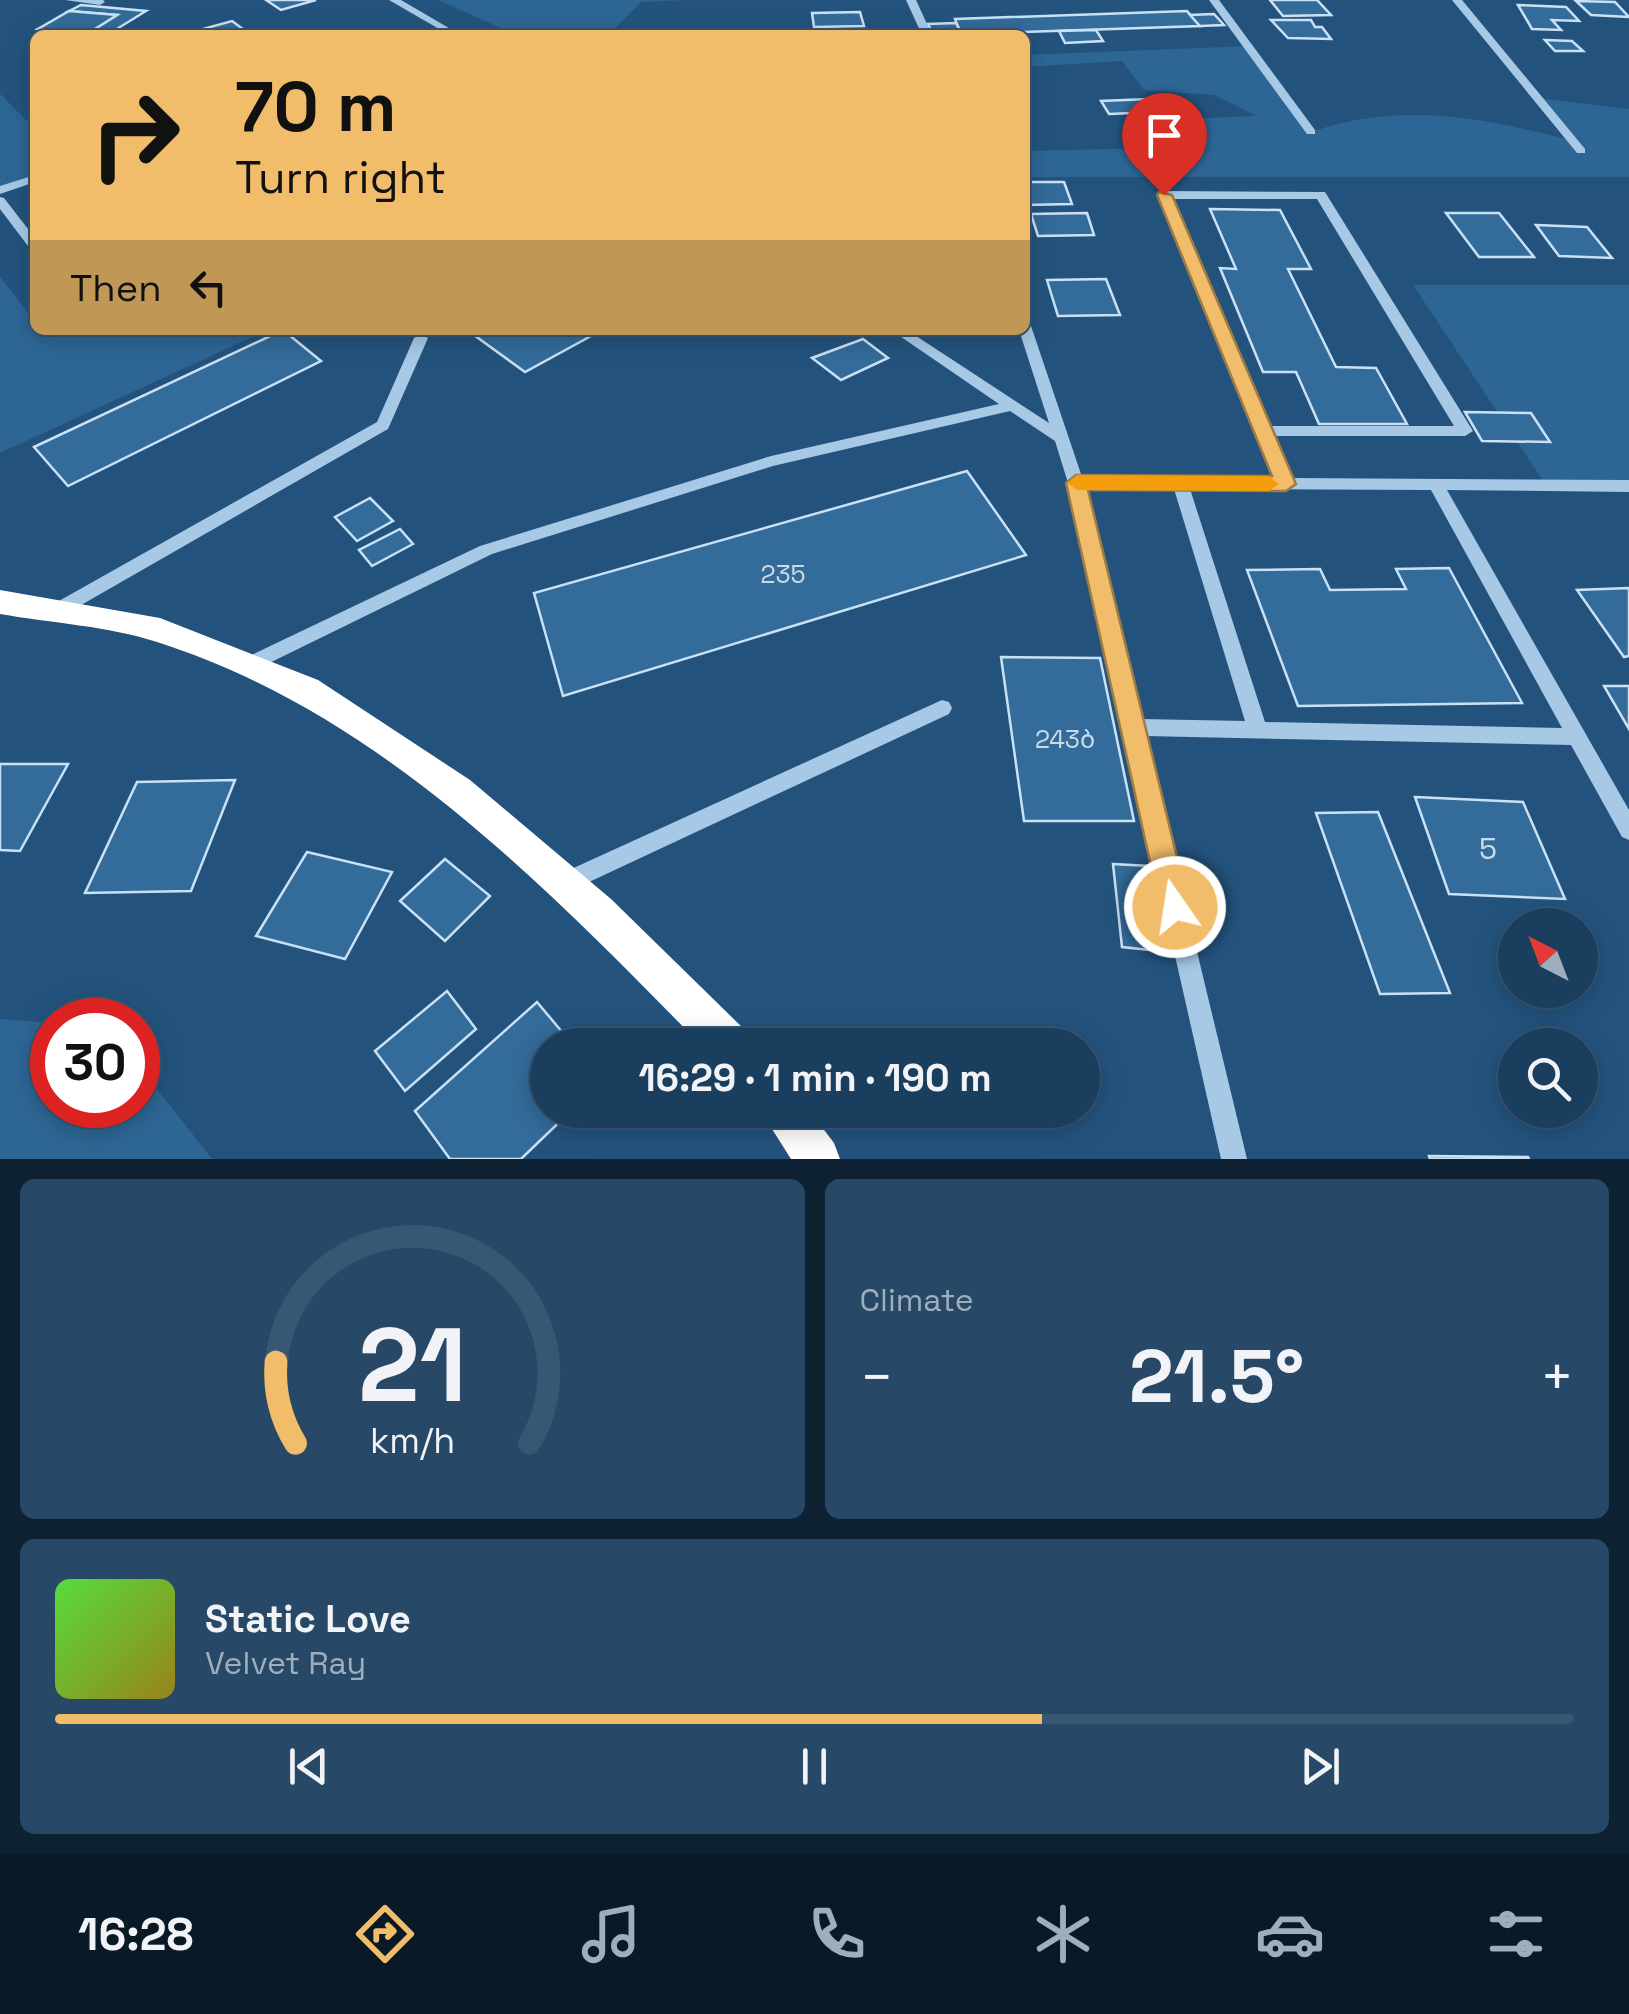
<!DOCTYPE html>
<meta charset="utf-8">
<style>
:root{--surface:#1a3e5e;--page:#274967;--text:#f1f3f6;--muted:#9faebc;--line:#385773;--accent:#f1bd6a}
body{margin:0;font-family:"Space Grotesk","Noto Sans Georgian",sans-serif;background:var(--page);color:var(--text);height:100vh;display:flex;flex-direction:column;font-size:38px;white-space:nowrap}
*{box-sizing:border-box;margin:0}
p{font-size:32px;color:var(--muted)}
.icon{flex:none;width:55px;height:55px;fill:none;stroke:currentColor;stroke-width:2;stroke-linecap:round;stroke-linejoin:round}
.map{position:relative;height:1159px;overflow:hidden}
.details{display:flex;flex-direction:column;gap:20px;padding:20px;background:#0e2234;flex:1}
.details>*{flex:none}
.hud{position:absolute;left:30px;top:30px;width:1000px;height:305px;border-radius:15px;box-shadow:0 5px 25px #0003,0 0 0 2px var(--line);background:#f1bd6a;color:#111;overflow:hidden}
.needle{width:65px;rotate:318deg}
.fabs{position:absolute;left:1498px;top:908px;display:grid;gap:20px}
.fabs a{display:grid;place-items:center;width:100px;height:100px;border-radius:50%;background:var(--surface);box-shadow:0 5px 25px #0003,0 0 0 2px var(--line);font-size:50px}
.speed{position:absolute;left:30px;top:998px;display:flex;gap:20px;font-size:50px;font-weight:700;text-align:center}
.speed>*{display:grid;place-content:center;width:130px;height:130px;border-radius:50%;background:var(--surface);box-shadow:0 5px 25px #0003,0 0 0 2px var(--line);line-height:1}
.speed .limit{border:15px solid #d22;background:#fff;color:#111}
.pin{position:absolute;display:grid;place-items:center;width:85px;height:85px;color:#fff;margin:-102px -42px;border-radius:50% 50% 50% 0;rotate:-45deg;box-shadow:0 0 10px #0007}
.pin .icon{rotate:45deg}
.me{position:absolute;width:110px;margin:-55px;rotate:347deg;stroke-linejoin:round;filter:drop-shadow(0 0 8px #0008)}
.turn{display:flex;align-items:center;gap:35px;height:210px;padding:0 40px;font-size:45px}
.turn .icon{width:130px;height:130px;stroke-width:2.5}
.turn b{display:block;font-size:70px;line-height:85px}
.then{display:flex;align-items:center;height:95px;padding:0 40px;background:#0003;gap:20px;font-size:38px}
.big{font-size:75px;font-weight:600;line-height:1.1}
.details .tile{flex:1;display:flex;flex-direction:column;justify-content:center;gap:15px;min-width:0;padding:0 35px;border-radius:15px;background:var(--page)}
.details .dial{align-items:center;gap:0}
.dial svg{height:260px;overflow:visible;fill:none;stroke:var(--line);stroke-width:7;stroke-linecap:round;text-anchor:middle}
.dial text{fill:var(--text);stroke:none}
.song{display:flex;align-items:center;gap:30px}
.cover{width:120px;height:120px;border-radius:15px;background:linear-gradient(135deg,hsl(110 70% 55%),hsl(50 70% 35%))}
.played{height:10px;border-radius:5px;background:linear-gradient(90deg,var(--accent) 65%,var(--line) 65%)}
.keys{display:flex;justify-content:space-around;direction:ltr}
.heat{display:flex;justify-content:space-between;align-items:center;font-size:55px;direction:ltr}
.details .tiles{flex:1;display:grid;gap:20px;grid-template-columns:1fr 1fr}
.tile:last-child{grid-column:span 2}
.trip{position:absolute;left:530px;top:1028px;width:570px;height:100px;border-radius:50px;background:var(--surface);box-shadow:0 5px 25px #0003,0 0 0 2px var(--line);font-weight:600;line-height:100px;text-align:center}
.menu{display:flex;height:160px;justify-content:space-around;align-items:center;background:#0a1926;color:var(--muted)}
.menu .icon{width:70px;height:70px}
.menu .active{color:var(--accent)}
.menu b{font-size:45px;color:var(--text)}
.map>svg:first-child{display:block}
</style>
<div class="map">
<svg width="1629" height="1159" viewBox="0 0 1629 1159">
<rect width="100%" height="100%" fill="#23537d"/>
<g fill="#2d6695">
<polygon points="438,0 686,0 641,2 609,35 516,35"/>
<path d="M1248 46 1312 132C1397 101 1485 118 1570 140L1538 98 1629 109V177H1025V151L1195 147 1179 119 1257 116 1214 95 1144 90 1122 61 1025 67V55Z"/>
<polygon points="0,94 35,129 35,178 0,190"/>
<polygon points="0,277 35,321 35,330 263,332 0,453"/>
<polygon points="1413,285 1629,285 1629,486 1546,485"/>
<polygon points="0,1019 52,1023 52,1105 138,1105 138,1065 212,1159 0,1159"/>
</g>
<g fill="#336b9a" stroke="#cae1f5" stroke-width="2.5">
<polygon points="266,0 316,0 281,10"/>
<polygon points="1270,0 1317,0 1331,15 1283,16"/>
<polygon points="1576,1 1615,2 1629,17 1591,15"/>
<polygon points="81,5 146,11 107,35 87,34 117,15 69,11"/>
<polygon points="1518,5 1566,7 1579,21 1552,20 1561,30 1532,29"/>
<polygon points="69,11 117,15 87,34 38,29"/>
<polygon points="1187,11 1200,26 961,34 955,19"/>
<polygon points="860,12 864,26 814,27 812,13"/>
<polygon points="1214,14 1224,25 1200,26 1190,15"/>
<polygon points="1271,20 1311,20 1315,27 1322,27 1331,39 1288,38"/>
<polygon points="232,21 251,35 192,32"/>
<polygon points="956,23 962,35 933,35 928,24"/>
<polygon points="1096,30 1103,41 1065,43 1059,31"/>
<polygon points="1545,40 1572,41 1583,51 1555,51"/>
<polygon points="1149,99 1157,112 1109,114 1101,101"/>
<polygon points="1025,182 1064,182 1072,204 1025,205"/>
<polygon points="1210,209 1280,210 1311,269 1288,269 1336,367 1376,368 1407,424 1319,424 1296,372 1263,372 1220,268 1236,269"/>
<polygon points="1087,213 1094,235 1038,236 1031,214"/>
<polygon points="1446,213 1499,213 1534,257 1479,257"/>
<polygon points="1536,225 1587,227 1612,258 1559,256"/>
<polygon points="1106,279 1120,315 1058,316 1047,280"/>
<polygon points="283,330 321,361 68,486 34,447"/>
<polygon points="467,330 602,330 525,372"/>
<polygon points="863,339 888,358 841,380 812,358"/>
<polygon points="1465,412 1531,413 1550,442 1482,441"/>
<polygon points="967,471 1026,555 563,696 534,593"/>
<polygon points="370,498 393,521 357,541 335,517"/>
<polygon points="400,529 413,544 372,566 359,550"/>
<polygon points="1449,568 1522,703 1298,706 1247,570 1320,569 1330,590 1406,589 1396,569"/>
<polygon points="1629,588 1629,656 1624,657 1577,590"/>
<polygon points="1001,657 1100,658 1134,821 1024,821"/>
<polygon points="1604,686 1629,686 1629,729"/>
<polygon points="0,764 68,764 20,851 0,850"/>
<polygon points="235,780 191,891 85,893 137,782"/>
<polygon points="1415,797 1523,802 1565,899 1449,894"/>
<polygon points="1378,812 1450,993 1380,994 1316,813"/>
<polygon points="307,852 392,872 345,959 256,936"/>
<polygon points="445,859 490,896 445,941 400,901"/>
<polygon points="1113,864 1149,866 1160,951 1122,947"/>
<polygon points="447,991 476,1029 405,1091 375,1051"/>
<polygon points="537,1002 573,1045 548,1045 548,1110 572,1110 521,1159 450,1159 415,1111"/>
<polygon points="1429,1156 1528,1157 1529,1159 1430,1159"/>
</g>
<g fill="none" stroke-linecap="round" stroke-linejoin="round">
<g fill="#a7c9e6" fill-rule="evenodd">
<polygon points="65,0 103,0 105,2 100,5"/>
<polygon points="389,0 401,0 454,31 446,33"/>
<polygon points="906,0 916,0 932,35 922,35"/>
<polygon points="1209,0 1219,0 1315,130 1315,134 1307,134"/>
<polygon points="1452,0 1462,0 1585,149 1585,153 1577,153"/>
<polygon points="35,175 35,182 0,194 0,186"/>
<path d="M1164 191 1325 192 1473 431 1465 436H1273L1291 478 1629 480V492L1447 490 1629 810V840L1622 837 1571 745 1145 736 1247 1159H1221L1068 483 1055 441 1010 411 773 466 492 554 253 671 246 674 239 671 237 666 239 661 480 546 771 456 999 404 891 330H907L1049 423 1019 330H1025V322L1030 323 1082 477 1274 478 1158 195ZM1171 199H1317L1454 426H1268ZM1085 489H1174L1245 721 1141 719ZM1190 489 1431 490 1562 728 1265 722Z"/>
<polygon points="0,197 4,198 35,238 35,251 31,250 0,209"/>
<polygon points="421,334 428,338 388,429 62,616 50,616 47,611 50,606 377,422 414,338"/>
<polygon points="942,700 949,702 952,708 949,714 572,890 564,893 556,890 553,883 556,876"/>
</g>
<g fill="#fff" fill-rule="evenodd">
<path d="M0 590 160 618 318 680 470 780 611 899 745 1030 751 1045H701C544 885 377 712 157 642 108 626 51 623 0 614Z"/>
<polygon points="760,1110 809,1110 834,1143 840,1159 791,1159"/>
</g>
</g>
<polygon fill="#f1bd6a" stroke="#9d7b45" stroke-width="2.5" points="1159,192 1172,195 1296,484 1286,491 1088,490 1189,907 1185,917 1175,921 1165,917 1160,907 1066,483 1076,475 1272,476 1157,195"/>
<polygon fill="#f59e0b" points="1077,475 1269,476 1279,484 1269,491 1077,490 1067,483"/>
<g text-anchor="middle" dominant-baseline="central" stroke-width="10" stroke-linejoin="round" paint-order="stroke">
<g font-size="25" fill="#ccdae6">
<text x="783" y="574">235</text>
<text x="1065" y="739">243ბ</text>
</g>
<g font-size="30" fill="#ccdae6">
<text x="1488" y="848">5</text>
</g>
</g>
</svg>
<div class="fabs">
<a><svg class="needle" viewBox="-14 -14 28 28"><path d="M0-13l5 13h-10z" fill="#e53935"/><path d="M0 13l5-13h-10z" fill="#9faebc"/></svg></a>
<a><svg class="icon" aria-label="search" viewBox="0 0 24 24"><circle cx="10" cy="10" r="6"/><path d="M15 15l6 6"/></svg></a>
</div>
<div class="speed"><div class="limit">30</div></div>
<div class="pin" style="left:1164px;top:195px;background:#d93025"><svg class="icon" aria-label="arrive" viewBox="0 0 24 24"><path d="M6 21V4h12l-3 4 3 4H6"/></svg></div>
<svg class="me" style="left:1175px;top:907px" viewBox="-20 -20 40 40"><circle r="17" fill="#f1bd6a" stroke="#fff" stroke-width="3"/><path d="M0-11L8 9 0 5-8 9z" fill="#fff"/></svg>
<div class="trip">16:29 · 1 min · 190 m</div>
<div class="hud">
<div class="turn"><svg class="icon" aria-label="right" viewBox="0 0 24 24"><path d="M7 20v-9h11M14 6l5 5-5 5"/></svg><div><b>70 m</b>Turn right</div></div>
<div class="then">Then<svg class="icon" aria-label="left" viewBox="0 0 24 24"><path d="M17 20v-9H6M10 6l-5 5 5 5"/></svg></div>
</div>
</div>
<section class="details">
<div class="tiles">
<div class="tile dial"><svg viewBox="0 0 100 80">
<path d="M14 69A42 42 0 1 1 86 69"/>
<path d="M14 69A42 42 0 0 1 8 44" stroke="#f1bd6a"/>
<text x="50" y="56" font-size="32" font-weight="700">21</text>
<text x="50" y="72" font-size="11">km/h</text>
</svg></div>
<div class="tile"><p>Climate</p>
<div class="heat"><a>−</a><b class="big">21.5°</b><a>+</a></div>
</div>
<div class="tile">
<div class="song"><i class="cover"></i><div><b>Static Love</b><p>Velvet Ray</p></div></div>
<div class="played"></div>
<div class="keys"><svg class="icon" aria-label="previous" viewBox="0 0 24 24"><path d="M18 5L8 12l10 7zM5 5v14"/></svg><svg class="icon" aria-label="pause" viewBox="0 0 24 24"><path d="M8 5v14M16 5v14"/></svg><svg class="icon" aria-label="next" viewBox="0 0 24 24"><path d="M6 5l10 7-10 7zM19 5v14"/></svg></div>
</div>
</div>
</section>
<nav class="menu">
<b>16:28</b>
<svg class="icon active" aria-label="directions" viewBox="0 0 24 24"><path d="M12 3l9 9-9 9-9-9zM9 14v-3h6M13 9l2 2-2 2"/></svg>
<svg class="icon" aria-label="music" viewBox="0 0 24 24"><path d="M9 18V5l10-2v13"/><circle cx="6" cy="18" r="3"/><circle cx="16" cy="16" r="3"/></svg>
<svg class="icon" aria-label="phone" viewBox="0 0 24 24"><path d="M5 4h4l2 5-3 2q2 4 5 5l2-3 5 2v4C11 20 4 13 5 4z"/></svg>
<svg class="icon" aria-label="climate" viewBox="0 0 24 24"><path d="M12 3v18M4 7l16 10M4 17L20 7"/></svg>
<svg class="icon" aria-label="car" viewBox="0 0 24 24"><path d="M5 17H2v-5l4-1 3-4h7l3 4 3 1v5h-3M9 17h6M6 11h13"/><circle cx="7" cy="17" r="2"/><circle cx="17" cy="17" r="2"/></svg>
<svg class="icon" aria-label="filters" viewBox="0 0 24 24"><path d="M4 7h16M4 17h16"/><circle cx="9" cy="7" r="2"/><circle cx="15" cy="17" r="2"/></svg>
</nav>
